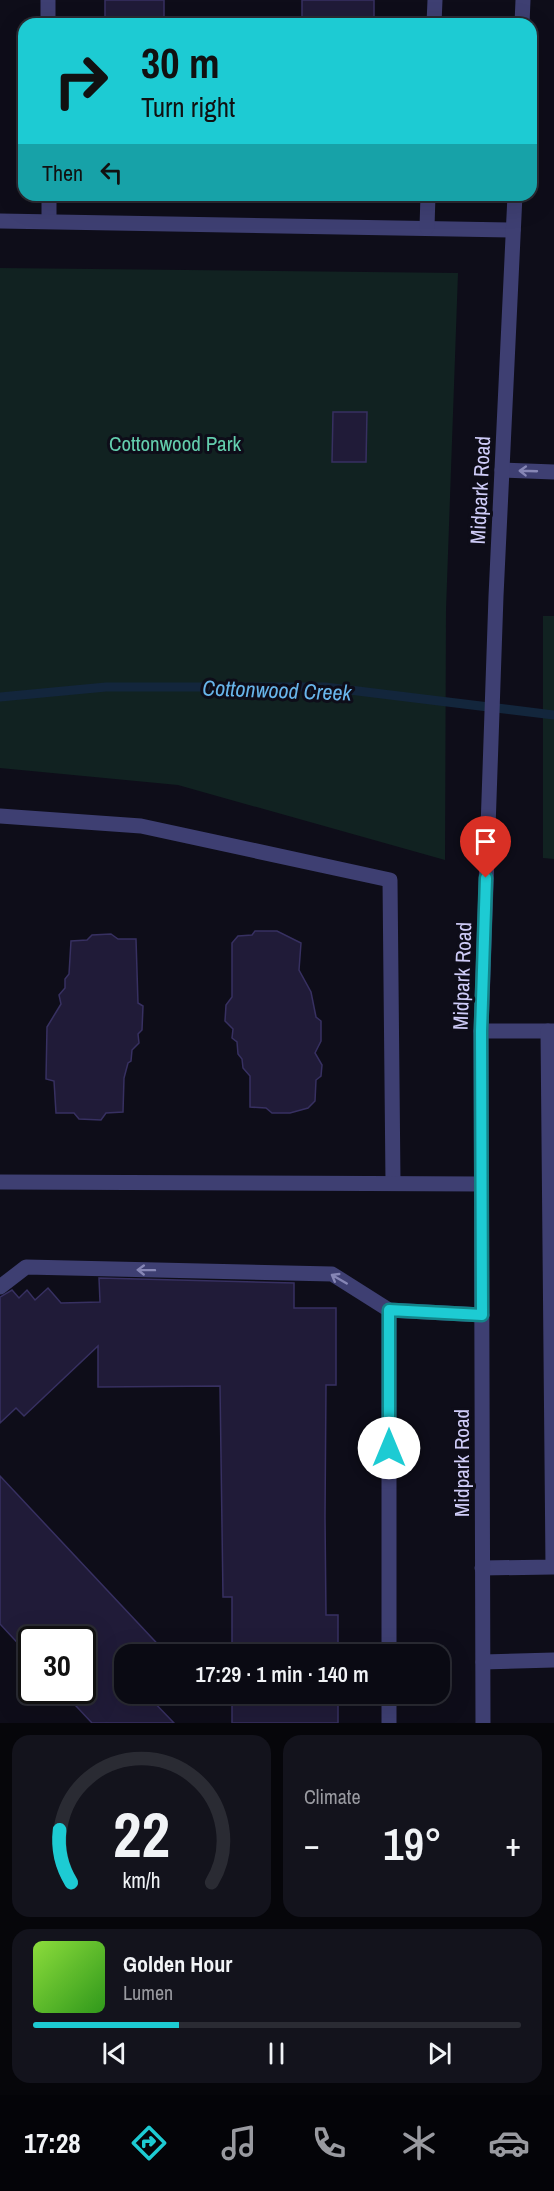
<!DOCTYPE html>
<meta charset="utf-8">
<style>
:root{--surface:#0a0a13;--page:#13131c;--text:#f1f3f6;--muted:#999aa0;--line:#2a2b33;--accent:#1dcbd3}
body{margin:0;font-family:"Archivo Narrow",sans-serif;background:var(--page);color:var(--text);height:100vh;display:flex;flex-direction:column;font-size:22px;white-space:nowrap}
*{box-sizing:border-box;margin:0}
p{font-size:20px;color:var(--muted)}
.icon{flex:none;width:33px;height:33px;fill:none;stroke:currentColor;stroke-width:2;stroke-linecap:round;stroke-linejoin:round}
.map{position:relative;height:1723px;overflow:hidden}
.details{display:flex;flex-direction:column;gap:12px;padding:12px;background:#06060a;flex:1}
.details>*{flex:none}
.top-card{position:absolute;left:18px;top:18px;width:519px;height:183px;border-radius:18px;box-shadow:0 6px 24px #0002,0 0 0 2px var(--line);background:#1dcbd3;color:#111;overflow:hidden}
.speed{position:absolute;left:18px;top:1626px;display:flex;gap:12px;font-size:30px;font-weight:700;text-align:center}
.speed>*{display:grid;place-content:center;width:78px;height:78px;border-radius:50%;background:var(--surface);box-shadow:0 6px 24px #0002,0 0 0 2px var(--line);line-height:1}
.speed .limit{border:3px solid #111;border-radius:9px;background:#fff;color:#111}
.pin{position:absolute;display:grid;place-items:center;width:51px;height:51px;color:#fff;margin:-62px -26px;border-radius:50% 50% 50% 0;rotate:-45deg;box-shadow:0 0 6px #0007}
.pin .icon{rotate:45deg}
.me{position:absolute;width:66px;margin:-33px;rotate:0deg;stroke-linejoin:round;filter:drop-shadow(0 0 4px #0008)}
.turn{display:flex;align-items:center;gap:21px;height:126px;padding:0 24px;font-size:27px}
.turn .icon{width:78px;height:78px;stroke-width:2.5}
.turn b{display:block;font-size:42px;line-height:51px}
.then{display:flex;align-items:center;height:57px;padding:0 24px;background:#0003;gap:12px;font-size:22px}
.big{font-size:45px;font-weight:600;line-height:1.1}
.details .widget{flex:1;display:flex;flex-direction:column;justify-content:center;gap:9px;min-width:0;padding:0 21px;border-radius:18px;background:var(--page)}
.details .dial{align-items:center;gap:0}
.dial svg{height:156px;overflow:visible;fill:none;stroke:var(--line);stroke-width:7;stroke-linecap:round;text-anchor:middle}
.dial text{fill:var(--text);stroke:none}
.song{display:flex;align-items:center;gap:18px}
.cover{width:72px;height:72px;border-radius:9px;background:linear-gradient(135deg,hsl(90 70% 55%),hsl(110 70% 35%))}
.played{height:6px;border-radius:3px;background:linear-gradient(90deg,var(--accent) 30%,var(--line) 30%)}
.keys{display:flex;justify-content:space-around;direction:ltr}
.heat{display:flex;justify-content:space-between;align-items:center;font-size:33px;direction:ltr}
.details .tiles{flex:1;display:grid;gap:12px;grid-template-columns:1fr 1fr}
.widget:last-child{grid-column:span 2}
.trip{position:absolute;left:114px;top:1644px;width:336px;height:60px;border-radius:18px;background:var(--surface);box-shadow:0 6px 24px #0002,0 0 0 2px var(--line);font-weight:600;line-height:60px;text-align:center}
.tab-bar{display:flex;height:96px;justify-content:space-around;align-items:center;background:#040408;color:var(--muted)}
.tab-bar .icon{width:42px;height:42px}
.tab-bar .selected{color:var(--accent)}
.tab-bar b{font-size:27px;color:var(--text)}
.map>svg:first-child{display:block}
</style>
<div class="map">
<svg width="554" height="1723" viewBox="0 0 554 1723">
<rect width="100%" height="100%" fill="#0e0d19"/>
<g fill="#112221">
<polygon points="0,268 458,273 446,610 445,860 178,785 0,768"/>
<polygon points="543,616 554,616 554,859 543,858"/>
</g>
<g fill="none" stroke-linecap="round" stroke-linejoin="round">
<polyline stroke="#13263c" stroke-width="9" points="0,697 106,687 325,687 554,715"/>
</g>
<g fill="#201b38" stroke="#373061" stroke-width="1.5">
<rect x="105" y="0" width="59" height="24"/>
<rect x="302" y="0" width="72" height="24"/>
<polygon points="333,412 367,412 366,462 332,462"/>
<polygon points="255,931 277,931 301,943 299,970 311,992 316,1017 321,1021 321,1041 315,1053 322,1065 321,1076 316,1080 315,1101 308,1108 290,1113 272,1113 266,1108 250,1107 250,1076 243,1068 242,1059 238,1054 237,1042 232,1038 233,1029 225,1021 226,1005 232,997 232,943 238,936 252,935"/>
<polygon points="111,934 118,939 136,939 138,1003 143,1006 142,1030 138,1034 139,1043 132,1050 131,1061 128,1063 124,1078 123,1112 106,1113 101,1120 79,1119 74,1113 56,1113 54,1081 46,1079 47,1027 61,1004 59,995 65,988 65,979 69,974 71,941 87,940 92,935"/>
<polygon points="99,1278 294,1283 294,1308 336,1308 336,1385 326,1385 325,1517 326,1615 338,1615 338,1654 232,1654 232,1597 223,1597 220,1386 98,1387 98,1346 24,1416 16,1408 0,1423 0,1297 12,1290 19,1298 27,1290 35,1300 48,1288 61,1303 100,1302"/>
<polygon points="0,1476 167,1654 124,1654 124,1694 150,1694 148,1696 174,1723 92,1723 61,1690 82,1690 82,1640 32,1640 32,1645 25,1651 0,1624"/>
<rect x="232" y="1694" width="106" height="29"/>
</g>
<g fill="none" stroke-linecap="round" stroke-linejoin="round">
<g stroke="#3e3f72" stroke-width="15">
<polyline points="48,0 48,24"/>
<polyline points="434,24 435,0"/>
<polyline points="49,195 49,221"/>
<polyline points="0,221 513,230"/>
<polyline points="427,227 428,195"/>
<polyline points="502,470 554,472"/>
<polyline points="0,816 141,826 390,880 393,1182"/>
<polyline points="481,1031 554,1031"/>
<polyline points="0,1182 481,1184"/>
<polyline points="482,1568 553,1567 548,1031"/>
<polyline points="483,1662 554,1660"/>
</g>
<g stroke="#3e3f72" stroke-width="15">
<polyline points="0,1287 26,1267 332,1274 389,1310 482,1315"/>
<polyline points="389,1310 389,1654"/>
<polyline points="389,1694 389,1723"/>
</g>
<g stroke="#3e3f72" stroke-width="15">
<polyline points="522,24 523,0"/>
<polyline points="483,1723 481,1031 496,596 515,195"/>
</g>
</g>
<defs><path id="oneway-shaft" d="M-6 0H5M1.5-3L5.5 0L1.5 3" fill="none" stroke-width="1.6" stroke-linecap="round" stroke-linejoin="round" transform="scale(1.5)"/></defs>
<g stroke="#8686b5">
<use href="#oneway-shaft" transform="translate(528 471) rotate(-178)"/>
<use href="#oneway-shaft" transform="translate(146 1270) rotate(-179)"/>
<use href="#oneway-shaft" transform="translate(339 1279) rotate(-150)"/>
</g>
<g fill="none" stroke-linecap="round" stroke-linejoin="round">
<g stroke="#138489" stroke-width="15">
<polyline id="route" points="389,1448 389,1310 482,1315 481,1031 486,878"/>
</g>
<use href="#route" stroke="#1dcbd3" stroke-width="10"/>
</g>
<g text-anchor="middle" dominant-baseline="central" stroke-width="6" stroke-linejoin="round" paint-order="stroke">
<g font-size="21" fill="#63cdad" stroke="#0e0d19">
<text x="175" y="443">Cottonwood Park</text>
</g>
<g font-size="21" fill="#cfccf8" stroke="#0e0d19">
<text transform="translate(480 490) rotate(-87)">Midpark Road</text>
<text transform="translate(462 976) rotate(-88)">Midpark Road</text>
<text transform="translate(461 1463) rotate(-90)">Midpark Road</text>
</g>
<g font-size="22" font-style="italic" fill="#68b5ea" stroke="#0e0d19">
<text transform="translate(277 690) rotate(2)">Cottonwood Creek</text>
</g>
</g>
</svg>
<div class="speed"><div class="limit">30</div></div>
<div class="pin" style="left:486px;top:878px;background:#d93025"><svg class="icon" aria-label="arrive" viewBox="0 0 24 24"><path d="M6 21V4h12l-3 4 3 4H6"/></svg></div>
<svg class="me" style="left:389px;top:1448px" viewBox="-20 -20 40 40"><circle r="19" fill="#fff"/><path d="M0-13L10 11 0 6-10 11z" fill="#1dcbd3"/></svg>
<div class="trip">17:29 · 1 min · 140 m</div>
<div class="top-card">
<div class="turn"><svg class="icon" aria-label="right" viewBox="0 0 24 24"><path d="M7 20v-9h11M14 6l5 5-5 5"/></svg><div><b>30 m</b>Turn right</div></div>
<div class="then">Then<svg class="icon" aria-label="left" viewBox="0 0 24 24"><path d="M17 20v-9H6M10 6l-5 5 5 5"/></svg></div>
</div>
</div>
<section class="details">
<div class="tiles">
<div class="widget dial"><svg viewBox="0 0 100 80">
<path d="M14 69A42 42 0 1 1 86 69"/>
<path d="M14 69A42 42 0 0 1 8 42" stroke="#1dcbd3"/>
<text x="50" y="56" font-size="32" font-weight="700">22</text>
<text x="50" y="72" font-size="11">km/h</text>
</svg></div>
<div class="widget"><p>Climate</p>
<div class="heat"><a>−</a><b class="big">19°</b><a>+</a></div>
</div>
<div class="widget">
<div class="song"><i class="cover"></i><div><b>Golden Hour</b><p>Lumen</p></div></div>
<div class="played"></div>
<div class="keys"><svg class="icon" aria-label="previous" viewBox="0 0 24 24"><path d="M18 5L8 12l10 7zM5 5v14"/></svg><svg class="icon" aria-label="pause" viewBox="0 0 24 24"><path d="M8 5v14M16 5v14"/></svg><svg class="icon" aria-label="next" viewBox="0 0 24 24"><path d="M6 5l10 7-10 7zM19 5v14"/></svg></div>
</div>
</div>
</section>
<nav class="tab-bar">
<b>17:28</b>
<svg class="icon selected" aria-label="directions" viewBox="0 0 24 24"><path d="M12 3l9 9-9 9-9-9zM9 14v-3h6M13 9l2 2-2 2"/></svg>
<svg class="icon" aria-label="music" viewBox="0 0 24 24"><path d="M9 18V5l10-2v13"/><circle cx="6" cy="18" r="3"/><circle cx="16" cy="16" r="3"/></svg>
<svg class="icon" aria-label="phone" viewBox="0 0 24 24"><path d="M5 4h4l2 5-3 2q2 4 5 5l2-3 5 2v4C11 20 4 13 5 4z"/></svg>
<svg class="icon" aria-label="climate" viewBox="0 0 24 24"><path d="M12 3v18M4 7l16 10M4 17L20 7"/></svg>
<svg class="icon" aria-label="car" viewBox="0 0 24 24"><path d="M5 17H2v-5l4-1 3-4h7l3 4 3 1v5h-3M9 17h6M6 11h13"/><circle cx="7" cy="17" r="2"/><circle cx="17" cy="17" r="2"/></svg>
</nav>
